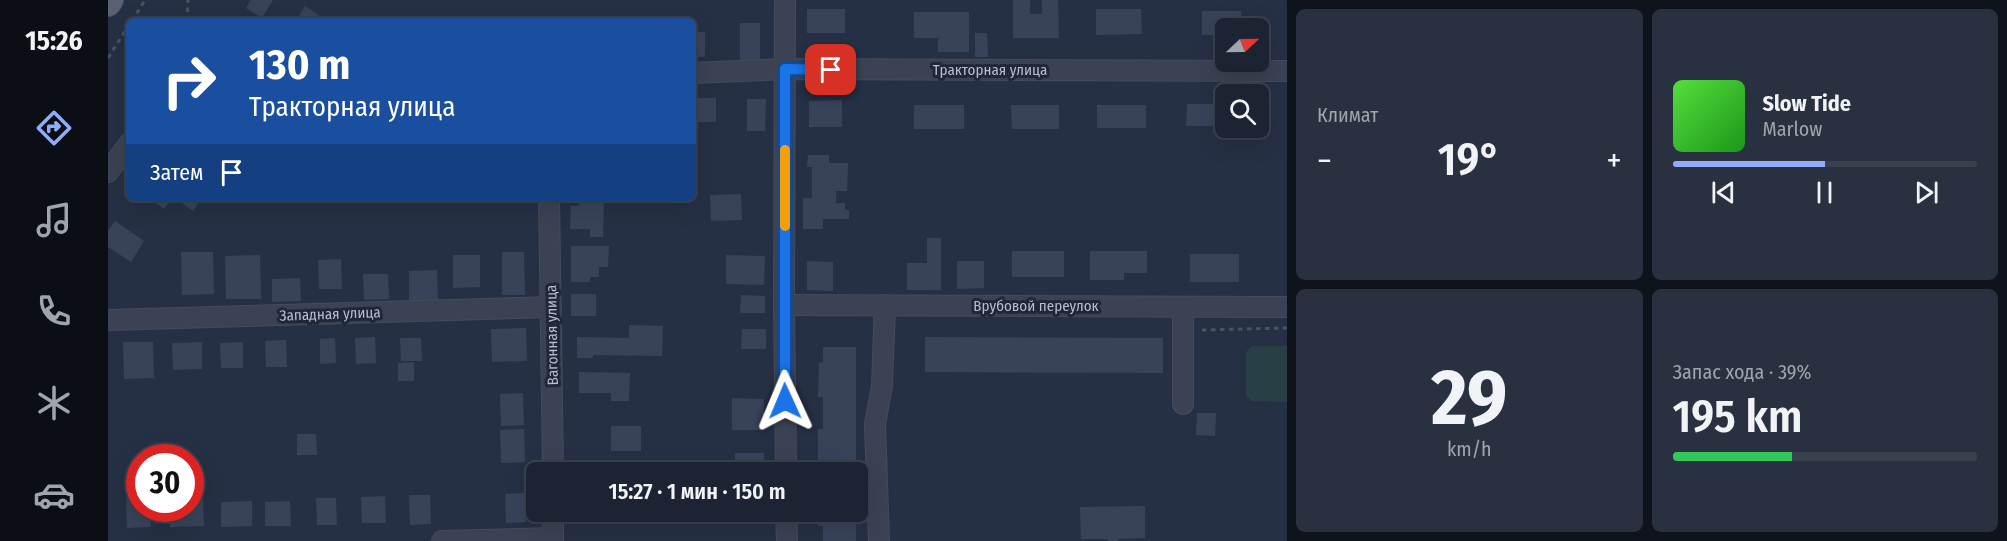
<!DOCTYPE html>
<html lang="ru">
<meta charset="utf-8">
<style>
:root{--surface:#1c2433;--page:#29303f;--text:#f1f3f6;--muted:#a0a4ac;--line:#3a414e;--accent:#8fadfc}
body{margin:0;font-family:"Fira Sans Condensed",sans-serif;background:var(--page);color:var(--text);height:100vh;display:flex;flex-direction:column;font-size:22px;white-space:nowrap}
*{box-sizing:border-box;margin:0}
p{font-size:20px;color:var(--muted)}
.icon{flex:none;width:33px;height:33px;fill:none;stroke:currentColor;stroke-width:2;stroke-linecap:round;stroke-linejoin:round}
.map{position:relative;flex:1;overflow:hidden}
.drawer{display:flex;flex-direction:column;gap:9px;padding:9px;background:#0f141c;width:720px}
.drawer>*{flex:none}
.banner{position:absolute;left:18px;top:18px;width:570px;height:183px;border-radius:9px;box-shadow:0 6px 24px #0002,0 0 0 2px var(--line);background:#1a4fa0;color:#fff;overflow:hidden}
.needle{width:39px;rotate:68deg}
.tools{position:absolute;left:1107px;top:18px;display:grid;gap:12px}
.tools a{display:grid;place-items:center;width:54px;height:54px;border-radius:9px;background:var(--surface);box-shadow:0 6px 24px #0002,0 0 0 2px var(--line);font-size:30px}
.speed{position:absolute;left:18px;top:444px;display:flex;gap:12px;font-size:30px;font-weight:700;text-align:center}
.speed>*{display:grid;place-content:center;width:78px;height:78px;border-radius:50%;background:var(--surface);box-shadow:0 6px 24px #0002,0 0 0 2px var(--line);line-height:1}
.speed .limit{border:9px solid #d22;background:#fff;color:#111}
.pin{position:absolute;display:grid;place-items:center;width:51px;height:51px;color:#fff;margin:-26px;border-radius:12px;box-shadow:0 3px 9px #0006}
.me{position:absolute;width:66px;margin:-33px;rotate:359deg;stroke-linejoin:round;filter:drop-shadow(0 0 4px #0008)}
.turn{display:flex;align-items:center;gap:21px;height:126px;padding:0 24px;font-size:27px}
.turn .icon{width:78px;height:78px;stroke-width:2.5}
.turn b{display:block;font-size:42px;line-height:51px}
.then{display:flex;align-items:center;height:57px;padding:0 24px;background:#0003;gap:12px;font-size:22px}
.big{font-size:45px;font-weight:600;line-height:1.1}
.drawer .tile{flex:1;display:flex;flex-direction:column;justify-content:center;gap:9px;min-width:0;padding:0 21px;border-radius:9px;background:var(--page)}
.drawer .dial{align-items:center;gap:0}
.dial b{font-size:78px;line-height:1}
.song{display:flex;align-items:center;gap:18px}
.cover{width:72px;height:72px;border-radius:9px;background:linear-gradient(135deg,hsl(110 70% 55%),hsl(120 70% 35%))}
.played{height:6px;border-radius:3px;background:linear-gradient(90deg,var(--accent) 50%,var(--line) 50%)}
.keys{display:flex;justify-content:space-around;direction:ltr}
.heat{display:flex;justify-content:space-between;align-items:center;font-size:33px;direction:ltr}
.charge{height:9px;border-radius:4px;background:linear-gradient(90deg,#34c759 39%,var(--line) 0)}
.drawer .tiles{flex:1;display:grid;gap:9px;grid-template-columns:repeat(2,1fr)}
.trip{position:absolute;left:418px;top:462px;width:342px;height:60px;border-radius:9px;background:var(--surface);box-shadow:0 6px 24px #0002,0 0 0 2px var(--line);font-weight:600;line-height:60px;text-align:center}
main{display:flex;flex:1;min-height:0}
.tab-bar{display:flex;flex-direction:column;width:108px;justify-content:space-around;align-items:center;background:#0b0e14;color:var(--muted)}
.tab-bar .icon{width:42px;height:42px}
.tab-bar .current{color:var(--accent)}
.tab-bar b{font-size:27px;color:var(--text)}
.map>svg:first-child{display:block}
</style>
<main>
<nav class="tab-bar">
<b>15:26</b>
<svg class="icon current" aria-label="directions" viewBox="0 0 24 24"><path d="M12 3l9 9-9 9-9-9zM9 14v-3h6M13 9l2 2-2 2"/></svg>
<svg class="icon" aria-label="music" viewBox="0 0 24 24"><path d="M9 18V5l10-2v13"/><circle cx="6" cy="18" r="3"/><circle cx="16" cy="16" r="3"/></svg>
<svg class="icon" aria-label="phone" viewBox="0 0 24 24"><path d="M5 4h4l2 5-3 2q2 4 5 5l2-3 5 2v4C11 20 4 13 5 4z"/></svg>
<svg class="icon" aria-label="climate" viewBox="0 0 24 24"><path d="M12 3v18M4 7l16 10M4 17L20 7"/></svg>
<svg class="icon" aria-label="car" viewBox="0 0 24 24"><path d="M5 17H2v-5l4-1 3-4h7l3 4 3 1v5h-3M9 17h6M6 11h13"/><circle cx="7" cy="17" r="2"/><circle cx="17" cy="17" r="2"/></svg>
</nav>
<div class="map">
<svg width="1179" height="541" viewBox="0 0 1179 541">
<rect width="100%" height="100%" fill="#263044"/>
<polygon fill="#283f45" points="1144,346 1179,346 1179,402 1144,401 1138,395 1138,352"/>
<g fill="#38435a">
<polygon points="143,0 165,0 154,18 138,8"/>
<polygon points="905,0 922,0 922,14 934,14 934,0 950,0 951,38 905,38"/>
<polygon points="197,6 211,15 207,21 200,21 191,16"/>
<rect x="699" y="9" width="38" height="24"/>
<polygon points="988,9 1033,9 1034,34 988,35"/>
<polygon points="1094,11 1133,11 1133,28 1118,28 1118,35 1094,35"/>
<polygon points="806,12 861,12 861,52 830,52 830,38 806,38"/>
<rect x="632" y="23" width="20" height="37"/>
<rect x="585" y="32" width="12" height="25"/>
<polygon points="867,33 879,33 880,57 867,57"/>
<rect x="585" y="98" width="23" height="24"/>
<polygon points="639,99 658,99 657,131 639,131"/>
<polygon points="734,100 734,127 701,127 701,101"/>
<polygon points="1079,104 1118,104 1118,126 1078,126"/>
<rect x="806" y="105" width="50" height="24"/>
<polygon points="903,105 951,105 951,129 904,129"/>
<rect x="989" y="105" width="49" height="23"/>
<polygon points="700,155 721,155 721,163 740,163 739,191 728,191 728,203 737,203 737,210 741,210 741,219 715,219 715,229 695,229 695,198 704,198 704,167 699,167"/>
<polygon points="633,194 634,220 603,221 602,195"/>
<polygon points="40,198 64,198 56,209"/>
<polygon points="78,198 94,198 85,211 74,203"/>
<polygon points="471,199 496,199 495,237 482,237 482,229 462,229 463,206 471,206"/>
<polygon points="7,221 36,241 23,262 0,247 0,231"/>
<polygon points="819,238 833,238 833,290 799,290 799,263 819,263"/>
<polygon points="463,246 501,246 500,267 491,267 491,277 482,277 482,282 463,282"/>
<rect x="904" y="251" width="52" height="26"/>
<polygon points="982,251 1039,251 1039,273 1016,273 1016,280 982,280"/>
<polygon points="73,252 105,252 106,294 74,295"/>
<polygon points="394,252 416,252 417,295 394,295"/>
<rect x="1082" y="254" width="49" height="28"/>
<polygon points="152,255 153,299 118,299 117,256"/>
<polygon points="345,255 372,255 372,287 345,288"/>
<polygon points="618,255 657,256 656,285 618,284"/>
<polygon points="233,259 234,289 211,289 210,260"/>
<polygon points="699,261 725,262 725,291 699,290"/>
<polygon points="849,261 876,261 876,288 849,289"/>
<polygon points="329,270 330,300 301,300 301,271"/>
<polygon points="255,274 280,274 281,299 256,300"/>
<polygon points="192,278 193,301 164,302 164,279"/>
<rect x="463" y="294" width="25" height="22"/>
<polygon points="633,295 657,296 657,313 632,313"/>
<polygon points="521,325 555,326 554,356 485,355 485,358 469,358 469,337 521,338"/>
<polygon points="418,328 419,361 384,362 383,329"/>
<polygon points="634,329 658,329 658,349 633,349"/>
<polygon points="267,337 268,363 248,364 247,338"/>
<polygon points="817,337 1055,338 1055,373 817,372"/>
<polygon points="227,338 228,363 212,364 212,339"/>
<polygon points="292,338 313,338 314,361 293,361"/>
<polygon points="178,340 179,367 158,367 157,341"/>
<polygon points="15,342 45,342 46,378 16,379"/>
<polygon points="94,342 94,369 65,370 64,343"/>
<polygon points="135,342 135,368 113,368 112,343"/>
<polygon points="715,347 748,347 748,472 715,472 715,462 710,462 710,429 715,429 715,397 710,397 711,362 715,363"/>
<polygon points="306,362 306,381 290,381 290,363"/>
<polygon points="471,372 522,373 521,401 503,401 503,393 471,393"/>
<polygon points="415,393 416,425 393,426 392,394"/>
<polygon points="624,398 656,399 656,430 624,430"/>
<polygon points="1089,413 1108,413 1107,436 1088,435"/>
<rect x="503" y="426" width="30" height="25"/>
<polygon points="416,429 417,462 393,463 392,430"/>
<polygon points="189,434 208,434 209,455 189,455"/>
<rect x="627" y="453" width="29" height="19"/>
<polygon points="417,493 418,522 398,523 397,494"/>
<polygon points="301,495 322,495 323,524 302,525"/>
<polygon points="277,496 278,523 254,523 253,497"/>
<polygon points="18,497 32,497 32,508 42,508 43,527 19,528"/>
<polygon points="95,498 96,526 62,527 62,508 82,508 82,499"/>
<polygon points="208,498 228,498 229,525 209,525"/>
<polygon points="144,501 144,526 113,527 113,502"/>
<polygon points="182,501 183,526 157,526 157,502"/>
<polygon points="1037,506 1037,538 1010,539 1010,541 1000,541 1000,539 973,539 972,507"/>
<polygon points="468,512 497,512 497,520 468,519"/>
<rect x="625" y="512" width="31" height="11"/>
<polygon points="710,512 748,512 748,541 715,541 715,526 710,526"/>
</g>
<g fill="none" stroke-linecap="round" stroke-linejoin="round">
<g stroke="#444b5d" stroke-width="22">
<g id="minor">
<polyline points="677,0 676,305 678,472"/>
<polyline points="585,73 677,69 1179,71"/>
<polyline points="0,172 21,144"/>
<polyline points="441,198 445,472"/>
<polyline points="676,305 1179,307"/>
<polyline points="1075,307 1075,404"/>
<polyline points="0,320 443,307"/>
<polyline points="445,512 445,541"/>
<polyline points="678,512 679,541"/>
<polyline points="334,541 445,538"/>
<polyline points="771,541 767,424 774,386 777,305"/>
</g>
</g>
<g stroke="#444b5d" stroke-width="28">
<polyline id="major" points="0,3 2,0"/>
</g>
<g stroke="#42585c" stroke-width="3" stroke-dasharray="4.5 4.5" stroke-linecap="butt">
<polyline points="24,21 37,0"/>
<polyline points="79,21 80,0"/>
<polyline points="0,58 19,28"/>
<polyline points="1094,330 1179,328"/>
</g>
<use href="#minor" stroke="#3b4253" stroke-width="20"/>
<use href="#major" stroke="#596173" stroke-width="26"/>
</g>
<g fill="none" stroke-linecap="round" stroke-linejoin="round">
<g stroke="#114b97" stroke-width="15">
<polyline id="route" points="677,401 677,69 723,70"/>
</g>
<use href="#route" stroke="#1a73e8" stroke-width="10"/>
<polyline stroke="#f59e0b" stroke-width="10" points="677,226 677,150"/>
</g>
<g text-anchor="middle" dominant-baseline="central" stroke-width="6" stroke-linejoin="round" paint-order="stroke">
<g font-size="15" fill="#b8becd" stroke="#1f2739">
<text x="882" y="70">Тракторная улица</text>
<text x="928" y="306">Врубовой переулок</text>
<text transform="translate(222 314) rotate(-2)">Западная улица</text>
<text transform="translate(444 335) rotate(-91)">Вагонная улица</text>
</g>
</g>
</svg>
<div class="tools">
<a><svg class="needle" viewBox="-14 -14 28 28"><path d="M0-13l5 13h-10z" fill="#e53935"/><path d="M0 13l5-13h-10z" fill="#a0a4ac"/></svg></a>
<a><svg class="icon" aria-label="search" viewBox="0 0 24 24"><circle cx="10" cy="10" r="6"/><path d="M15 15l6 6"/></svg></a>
</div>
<div class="speed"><div class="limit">30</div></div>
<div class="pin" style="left:723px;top:70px;background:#d93025"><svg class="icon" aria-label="arrive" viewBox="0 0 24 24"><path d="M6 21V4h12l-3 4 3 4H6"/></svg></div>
<svg class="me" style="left:677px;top:401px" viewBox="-20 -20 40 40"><path d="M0-17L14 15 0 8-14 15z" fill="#1a73e8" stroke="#fff" stroke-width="4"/></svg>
<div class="trip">15:27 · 1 мин · 150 m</div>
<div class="banner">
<div class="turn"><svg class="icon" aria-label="right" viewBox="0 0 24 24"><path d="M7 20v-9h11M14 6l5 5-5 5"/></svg><div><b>130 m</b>Тракторная улица</div></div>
<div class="then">Затем<svg class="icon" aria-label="arrive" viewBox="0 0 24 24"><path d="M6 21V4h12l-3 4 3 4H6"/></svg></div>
</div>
</div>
<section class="drawer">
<div class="tiles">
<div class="tile"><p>Климат</p>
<div class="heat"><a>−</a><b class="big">19°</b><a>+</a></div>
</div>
<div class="tile">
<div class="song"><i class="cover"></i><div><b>Slow Tide</b><p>Marlow</p></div></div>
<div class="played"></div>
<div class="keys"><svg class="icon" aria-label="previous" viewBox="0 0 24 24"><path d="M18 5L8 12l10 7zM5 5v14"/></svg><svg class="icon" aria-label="pause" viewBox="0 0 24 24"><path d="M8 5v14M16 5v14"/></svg><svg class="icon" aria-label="next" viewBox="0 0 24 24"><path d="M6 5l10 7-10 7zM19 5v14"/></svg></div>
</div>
<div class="tile dial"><b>29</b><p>km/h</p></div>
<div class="tile"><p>Запас хода · 39%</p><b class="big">195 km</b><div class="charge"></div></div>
</div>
</section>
</main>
